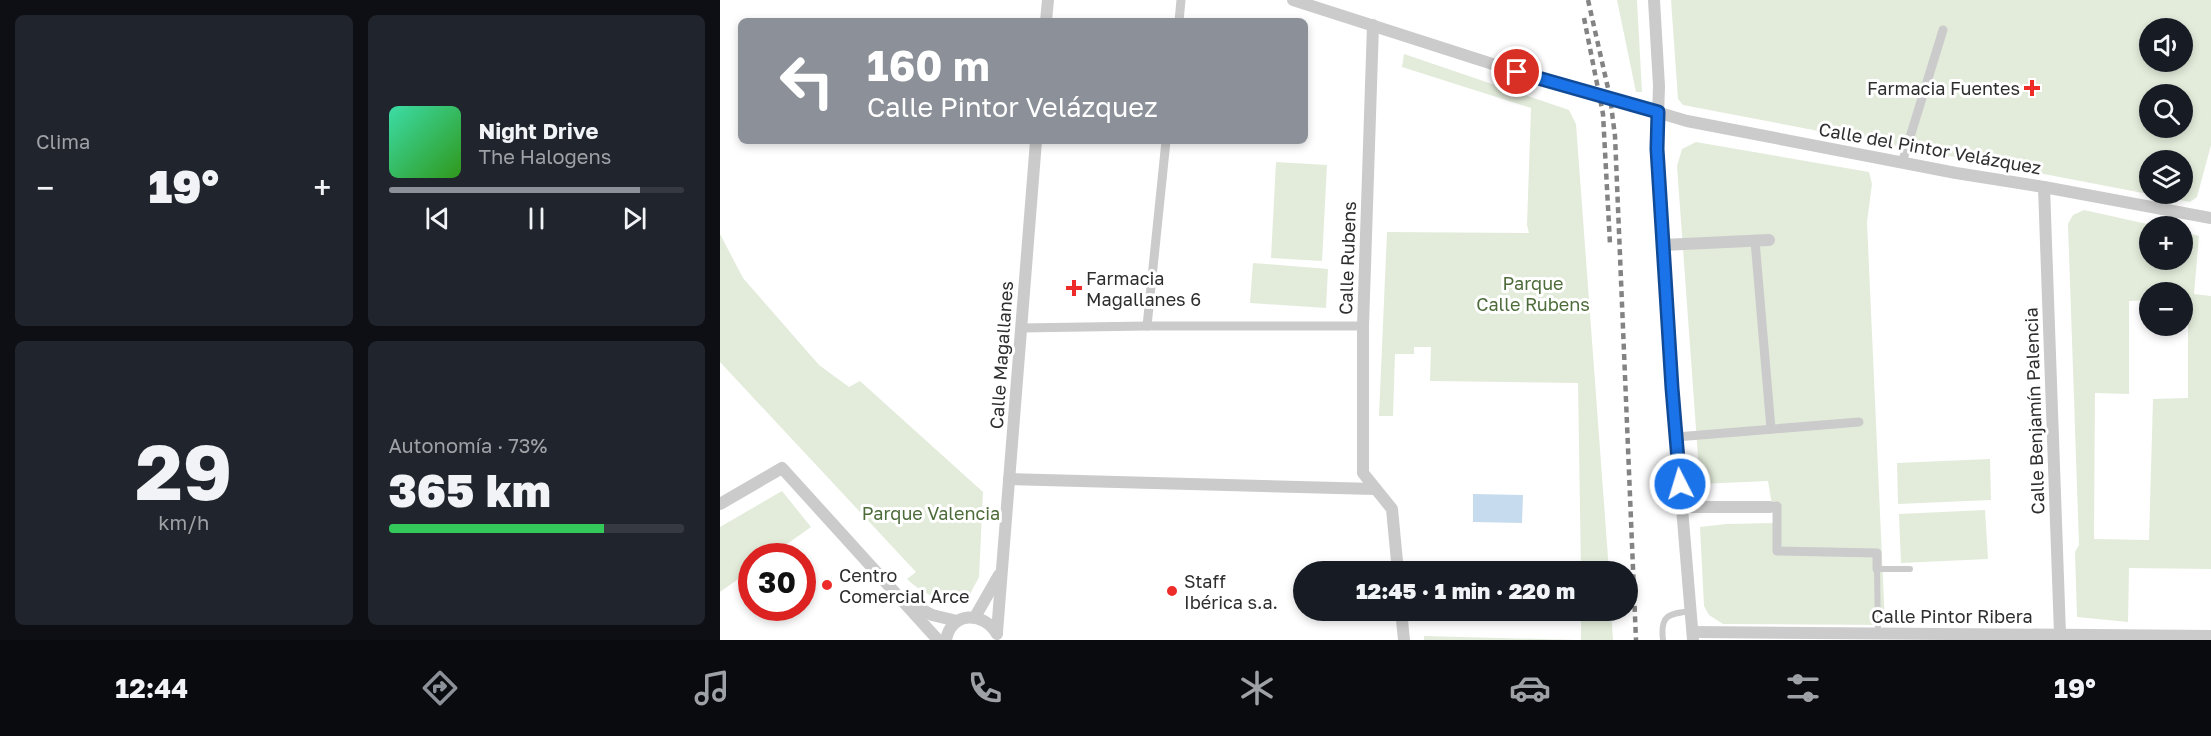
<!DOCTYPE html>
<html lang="es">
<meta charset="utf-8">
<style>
:root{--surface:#171b24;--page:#20242c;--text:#f1f3f6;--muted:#9ea1a6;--line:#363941;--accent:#8c9099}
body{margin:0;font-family:"Golos Text",sans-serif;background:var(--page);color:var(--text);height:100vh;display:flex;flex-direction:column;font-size:22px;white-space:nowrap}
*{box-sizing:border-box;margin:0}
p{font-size:20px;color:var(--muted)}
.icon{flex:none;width:33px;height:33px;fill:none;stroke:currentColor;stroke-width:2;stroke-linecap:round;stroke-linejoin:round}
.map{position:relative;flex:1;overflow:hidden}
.sheet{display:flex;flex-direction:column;gap:15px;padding:15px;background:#0d0f14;width:720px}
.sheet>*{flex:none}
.top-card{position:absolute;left:18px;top:18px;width:570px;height:126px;border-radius:9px;box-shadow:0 3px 9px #0003;background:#8c9099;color:#fff;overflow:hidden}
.controls{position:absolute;left:1419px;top:18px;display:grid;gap:12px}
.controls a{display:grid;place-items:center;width:54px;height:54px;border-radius:50%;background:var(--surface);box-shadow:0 3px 9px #0003;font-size:30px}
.speed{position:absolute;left:18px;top:543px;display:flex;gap:12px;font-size:30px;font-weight:700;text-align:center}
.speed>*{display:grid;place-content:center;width:78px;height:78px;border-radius:50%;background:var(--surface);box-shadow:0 3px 9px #0003;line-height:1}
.speed .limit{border:9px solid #d22;background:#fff;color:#111}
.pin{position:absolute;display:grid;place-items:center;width:51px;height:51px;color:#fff;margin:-26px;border:3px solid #fff;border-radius:50%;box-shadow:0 2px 6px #0007}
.me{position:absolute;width:66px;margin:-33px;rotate:355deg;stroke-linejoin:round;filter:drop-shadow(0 0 4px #0008)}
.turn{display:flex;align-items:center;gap:21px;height:126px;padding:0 30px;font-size:27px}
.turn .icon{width:78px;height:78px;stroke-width:2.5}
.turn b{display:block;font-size:42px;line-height:51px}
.big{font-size:45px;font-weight:800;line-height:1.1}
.sheet .tile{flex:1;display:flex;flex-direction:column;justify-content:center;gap:9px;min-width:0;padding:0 21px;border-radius:9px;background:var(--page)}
.sheet .dial{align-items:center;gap:0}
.dial b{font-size:78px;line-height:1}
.song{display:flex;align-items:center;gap:18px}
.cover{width:72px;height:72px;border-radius:9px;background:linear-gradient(135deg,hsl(160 70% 55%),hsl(110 70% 35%))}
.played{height:6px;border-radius:3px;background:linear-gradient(90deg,var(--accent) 85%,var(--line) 85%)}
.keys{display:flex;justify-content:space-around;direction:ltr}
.heat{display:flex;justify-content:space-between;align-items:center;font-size:33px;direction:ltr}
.charge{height:9px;border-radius:4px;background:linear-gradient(90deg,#34c759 73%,var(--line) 0)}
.sheet .tiles{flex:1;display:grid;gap:15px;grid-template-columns:repeat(2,1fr)}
.trip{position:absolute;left:573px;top:561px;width:345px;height:60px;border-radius:30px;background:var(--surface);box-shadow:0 3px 9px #0003;font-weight:800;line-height:60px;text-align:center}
.tabs{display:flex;height:96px;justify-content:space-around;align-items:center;background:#090b0e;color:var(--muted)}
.tabs .icon{width:42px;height:42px}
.tabs .selected{color:var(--accent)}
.tabs b{font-size:27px;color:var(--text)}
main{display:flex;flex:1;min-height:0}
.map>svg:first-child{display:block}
</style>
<main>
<section class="sheet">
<div class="tiles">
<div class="tile"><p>Clima</p>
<div class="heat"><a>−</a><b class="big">19°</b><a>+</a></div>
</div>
<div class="tile">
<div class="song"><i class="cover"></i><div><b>Night Drive</b><p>The Halogens</p></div></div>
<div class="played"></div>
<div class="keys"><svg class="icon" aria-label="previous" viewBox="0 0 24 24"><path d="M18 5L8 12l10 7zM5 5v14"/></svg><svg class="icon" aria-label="pause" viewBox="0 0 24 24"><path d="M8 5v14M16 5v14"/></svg><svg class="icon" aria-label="next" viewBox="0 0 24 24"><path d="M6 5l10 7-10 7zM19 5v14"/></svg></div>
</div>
<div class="tile dial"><b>29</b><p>km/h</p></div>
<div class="tile"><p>Autonomía · 73%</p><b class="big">365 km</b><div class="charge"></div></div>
</div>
</section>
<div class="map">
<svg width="1491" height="640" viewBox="0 0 1491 640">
<rect width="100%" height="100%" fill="#fff"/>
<g fill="#e3ecdb" fill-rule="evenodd">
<polygon points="897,0 917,0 922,92 916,92"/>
<path d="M951 0H1491V145L1477 197 1470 202 963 105 958 99ZM1430 28H1462V62H1430ZM1430 94H1462V128H1430ZM1430 160H1462V194H1430Z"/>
<polygon points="684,54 849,110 856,124 889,571 861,571 858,383 710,381 711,347 694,347 694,354 675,354 673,416 659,416 667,232 809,233 807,225 811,108 682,67"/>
<polygon points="976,142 1149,172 1152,184 1147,222 1165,625 1003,624 989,615 984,606 980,527 1006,524 1055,523 1048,481 980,484 957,166 962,149"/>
<polygon points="556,162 607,165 602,261 551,258"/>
<path d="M1364 210 1436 226H1430V260H1462L1463 232 1479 236 1474 294 1491 296V569L1409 568 1408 622 1357 617 1355 552 1359 545 1348 224 1353 215ZM1430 292H1462L1463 300H1467L1468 294V398L1433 399 1429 540 1374 539 1375 393 1409 394V301L1429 300Z"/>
<path d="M0 234 23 278 99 365 129 387 140 381 263 492 259 577 248 598C244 599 239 601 234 601 219 602 198 590 187 579L196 572 0 362Z"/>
<polygon points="533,263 608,269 606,308 530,303"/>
<polygon points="1270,459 1271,500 1178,504 1177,463"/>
<polygon points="62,491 91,527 50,556 32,556 31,570 0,592 0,527"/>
<polygon points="1265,510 1268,559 1181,563 1179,514"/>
<polygon points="861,611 891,611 893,640 861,640"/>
<polygon points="704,636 857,640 704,640"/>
</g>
<polygon fill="#c6dbed" points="753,494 803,495 802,523 753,522"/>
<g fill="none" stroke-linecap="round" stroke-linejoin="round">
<g stroke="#cbcbcb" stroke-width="6">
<polyline points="1158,633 1157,569 1190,569"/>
<path d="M943 640C940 615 948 614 971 611"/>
</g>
<g stroke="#cbcbcb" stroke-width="9">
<polyline points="459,21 461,0"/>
<polyline points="446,141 427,326 643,326"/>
<polyline points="1182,163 1223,30"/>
<polyline points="1035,241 1051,429"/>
<polyline points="301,328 427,326"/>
<polyline points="956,437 1139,422"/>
<polyline points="1050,507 1057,506 1057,551 1157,553 1157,569"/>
</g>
<g stroke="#cbcbcb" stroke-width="12">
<polyline points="573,0 838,85"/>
<polyline points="934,0 939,86 937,149 952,388 973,640"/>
<polyline points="326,21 328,0"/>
<polyline points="653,25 643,326 643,473 672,509 678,572"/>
<polyline points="933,111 967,121 1236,173 1324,187 1491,218"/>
<polyline points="1324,187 1340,634"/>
<polyline points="943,245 1049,240"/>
<polyline points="289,479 655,489"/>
<polyline points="0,504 62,468 218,640"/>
<polyline points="962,507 1050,507"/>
<polyline points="188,602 212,615 237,621"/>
<polyline points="681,610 684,640"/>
<polyline points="255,617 279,575"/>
<polyline points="277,632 316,141"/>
<polyline points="973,632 1491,636"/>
<path d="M226 640C231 611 264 611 277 634"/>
</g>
<g stroke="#838383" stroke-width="4.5" stroke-dasharray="6 4.5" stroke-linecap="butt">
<polyline points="868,0 890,97 895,136 916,640"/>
<polyline points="864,18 883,114 890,244"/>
</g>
<polyline stroke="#cbcbcb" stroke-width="12" points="838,85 923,108"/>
</g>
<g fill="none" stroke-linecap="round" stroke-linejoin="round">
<g stroke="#114b97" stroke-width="15">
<polyline id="route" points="797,72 938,112 937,149 952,388 960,484"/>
</g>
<use href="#route" stroke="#1a73e8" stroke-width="10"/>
</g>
<g fill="#ed2c29" stroke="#fff" stroke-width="2">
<path d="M1309 79h6v6h6v6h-6v6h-6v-6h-6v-6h6z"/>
<path d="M351 279h6v6h6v6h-6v6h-6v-6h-6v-6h6z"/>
<circle cx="107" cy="585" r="6"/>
<circle cx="452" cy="591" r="6"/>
</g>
<g text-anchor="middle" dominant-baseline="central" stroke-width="6" stroke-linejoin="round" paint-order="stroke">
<g font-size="18" fill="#2e2e2e" stroke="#fff" text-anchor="start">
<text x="1300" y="88" text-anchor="end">Farmacia Fuentes</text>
<text x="366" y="278">Farmacia<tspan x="366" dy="21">Magallanes 6</tspan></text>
<text x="119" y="575">Centro<tspan x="119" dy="21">Comercial Arce</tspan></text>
<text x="464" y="581">Staff<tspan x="464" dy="21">Ibérica s.a.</tspan></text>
</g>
<g font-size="18" fill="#2e2e2e" stroke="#fff">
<text transform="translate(1210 148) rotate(10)">Calle del Pintor Velázquez</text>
<text transform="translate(627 258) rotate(-88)">Calle Rubens</text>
<text transform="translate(281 355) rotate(-86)">Calle Magallanes</text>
<text transform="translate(1314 411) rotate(-92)">Calle Benjamín Palencia</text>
<text x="1232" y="616">Calle Pintor Ribera</text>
</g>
<g font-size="18" fill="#4d6c3a" stroke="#fff">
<text x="813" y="283">Parque<tspan x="813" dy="21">Calle Rubens</tspan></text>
<text x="211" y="513">Parque Valencia</text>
</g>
</g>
</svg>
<div class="controls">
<a><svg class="icon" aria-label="sound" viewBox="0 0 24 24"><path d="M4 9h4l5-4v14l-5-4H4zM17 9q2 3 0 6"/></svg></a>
<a><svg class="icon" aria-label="search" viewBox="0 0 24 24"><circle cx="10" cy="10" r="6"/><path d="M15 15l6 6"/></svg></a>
<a><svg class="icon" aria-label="layers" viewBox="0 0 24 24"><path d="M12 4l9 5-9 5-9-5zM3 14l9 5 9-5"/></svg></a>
<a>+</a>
<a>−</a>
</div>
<div class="speed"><div class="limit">30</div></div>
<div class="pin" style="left:797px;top:72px;background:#d93025"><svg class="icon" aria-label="arrive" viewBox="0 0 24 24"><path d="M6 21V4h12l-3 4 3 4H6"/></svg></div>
<svg class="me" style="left:960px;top:484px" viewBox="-20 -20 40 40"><circle r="17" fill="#1a73e8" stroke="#fff" stroke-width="3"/><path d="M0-11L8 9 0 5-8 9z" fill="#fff"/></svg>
<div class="trip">12:45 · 1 min · 220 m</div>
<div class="top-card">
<div class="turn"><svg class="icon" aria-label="left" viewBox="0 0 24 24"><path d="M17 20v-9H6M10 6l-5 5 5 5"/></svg><div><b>160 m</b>Calle Pintor Velázquez</div></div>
</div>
</div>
</main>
<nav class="tabs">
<b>12:44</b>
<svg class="icon selected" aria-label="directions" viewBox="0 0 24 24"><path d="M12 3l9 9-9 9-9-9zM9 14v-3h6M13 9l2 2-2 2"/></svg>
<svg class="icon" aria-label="music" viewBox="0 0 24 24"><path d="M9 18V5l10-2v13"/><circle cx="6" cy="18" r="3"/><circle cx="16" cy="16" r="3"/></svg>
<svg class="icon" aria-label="phone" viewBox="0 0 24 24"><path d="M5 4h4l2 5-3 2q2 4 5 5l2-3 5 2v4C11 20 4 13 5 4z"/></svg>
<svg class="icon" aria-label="climate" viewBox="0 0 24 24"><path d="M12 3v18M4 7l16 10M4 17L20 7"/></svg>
<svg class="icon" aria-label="car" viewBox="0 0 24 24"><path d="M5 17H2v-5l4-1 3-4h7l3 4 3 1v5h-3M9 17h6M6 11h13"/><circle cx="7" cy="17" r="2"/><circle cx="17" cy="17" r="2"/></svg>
<svg class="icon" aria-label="filters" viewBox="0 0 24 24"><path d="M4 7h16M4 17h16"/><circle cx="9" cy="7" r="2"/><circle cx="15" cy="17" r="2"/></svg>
<b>19°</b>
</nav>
